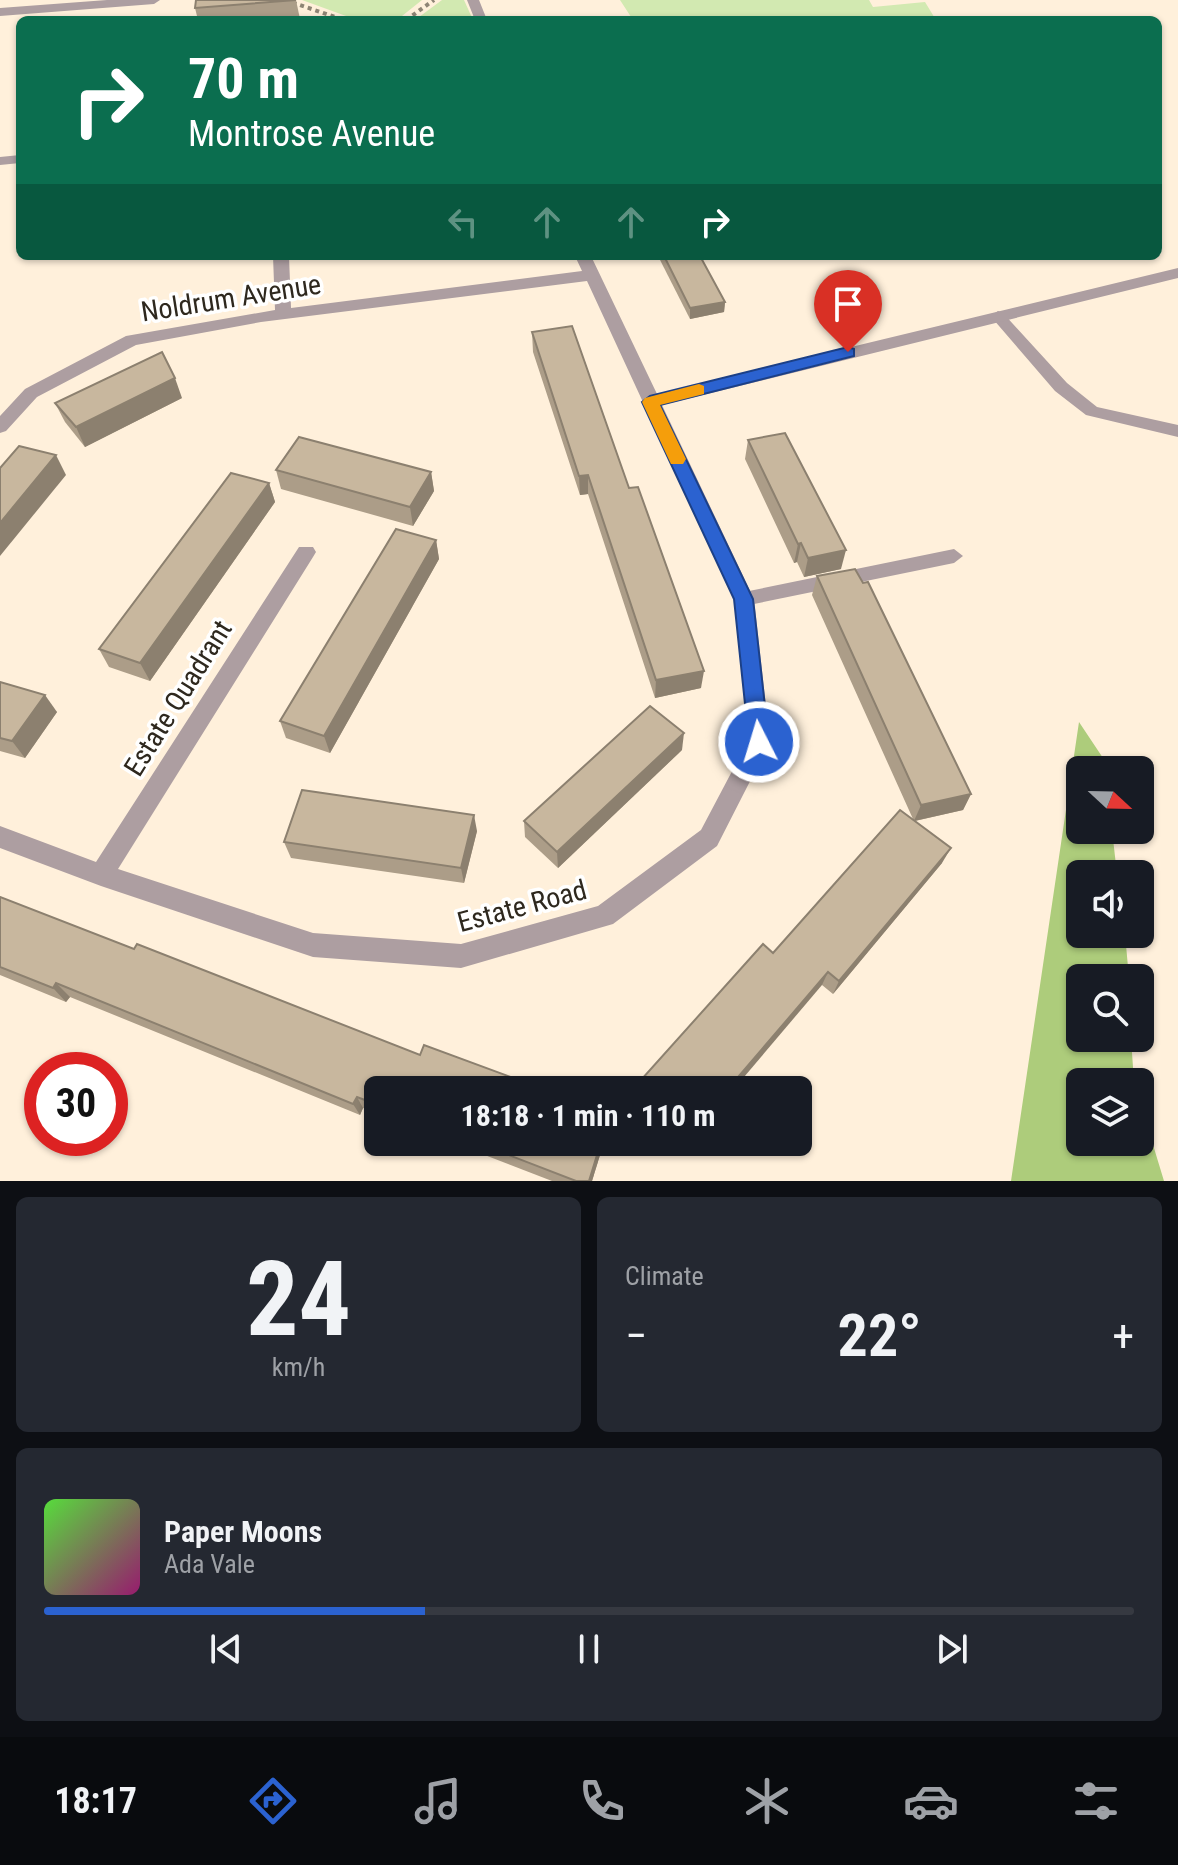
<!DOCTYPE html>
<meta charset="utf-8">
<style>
:root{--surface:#171b24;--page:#242831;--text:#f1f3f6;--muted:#9ea1a6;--line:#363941;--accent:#2b62d0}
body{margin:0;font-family:"Roboto Condensed",sans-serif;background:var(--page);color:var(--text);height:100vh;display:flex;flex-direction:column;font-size:30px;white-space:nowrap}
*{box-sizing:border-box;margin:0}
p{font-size:26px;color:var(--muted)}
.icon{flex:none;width:44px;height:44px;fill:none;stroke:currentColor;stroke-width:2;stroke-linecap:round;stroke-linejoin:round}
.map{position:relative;height:1181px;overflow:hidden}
.drawer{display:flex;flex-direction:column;gap:16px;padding:16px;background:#0d0f14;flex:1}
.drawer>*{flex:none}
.banner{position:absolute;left:16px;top:16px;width:1146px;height:244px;border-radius:12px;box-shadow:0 2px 6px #0004;background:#0b6e4f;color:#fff;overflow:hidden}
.needle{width:52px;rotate:112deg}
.tools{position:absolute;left:1066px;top:756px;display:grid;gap:16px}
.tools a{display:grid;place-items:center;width:88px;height:88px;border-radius:12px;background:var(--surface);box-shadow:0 2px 6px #0004;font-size:40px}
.speed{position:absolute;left:24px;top:1052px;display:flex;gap:16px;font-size:40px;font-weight:700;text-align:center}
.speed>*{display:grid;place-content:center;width:104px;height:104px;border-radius:50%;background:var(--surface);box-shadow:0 2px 6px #0004;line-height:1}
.speed .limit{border:12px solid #d22;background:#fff;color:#111}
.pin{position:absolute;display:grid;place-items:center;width:68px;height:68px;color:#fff;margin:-82px -34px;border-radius:50% 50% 50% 0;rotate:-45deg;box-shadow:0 0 8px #0007}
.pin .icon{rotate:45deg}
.me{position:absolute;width:88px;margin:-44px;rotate:355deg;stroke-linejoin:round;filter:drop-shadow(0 0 6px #0008)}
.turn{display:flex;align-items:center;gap:28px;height:168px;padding:0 40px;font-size:36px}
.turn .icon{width:104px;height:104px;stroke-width:2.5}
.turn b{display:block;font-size:56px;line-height:68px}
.lanes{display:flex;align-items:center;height:76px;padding:0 40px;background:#0003;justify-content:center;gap:40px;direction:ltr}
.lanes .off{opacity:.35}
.big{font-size:60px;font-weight:700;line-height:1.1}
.drawer .card{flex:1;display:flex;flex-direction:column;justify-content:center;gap:12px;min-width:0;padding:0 28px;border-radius:12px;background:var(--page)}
.drawer .dial{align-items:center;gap:0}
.dial b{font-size:104px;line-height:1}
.song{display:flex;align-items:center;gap:24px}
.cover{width:96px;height:96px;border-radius:12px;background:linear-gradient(135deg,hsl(110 70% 55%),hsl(320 70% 35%))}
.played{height:8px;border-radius:4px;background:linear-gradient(90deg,var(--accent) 35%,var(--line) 35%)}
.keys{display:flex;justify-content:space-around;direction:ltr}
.heat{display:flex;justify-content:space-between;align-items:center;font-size:44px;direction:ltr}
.drawer .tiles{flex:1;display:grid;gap:16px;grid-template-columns:1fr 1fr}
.card:last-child{grid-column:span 2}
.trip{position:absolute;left:364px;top:1076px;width:448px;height:80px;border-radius:12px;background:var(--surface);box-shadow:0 2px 6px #0004;font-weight:700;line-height:80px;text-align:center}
.tab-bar{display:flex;height:128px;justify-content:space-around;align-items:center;background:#090b0e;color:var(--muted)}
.tab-bar .icon{width:56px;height:56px}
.tab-bar .on{color:var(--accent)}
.tab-bar b{font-size:36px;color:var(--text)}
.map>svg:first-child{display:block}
</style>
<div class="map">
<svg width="1178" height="1181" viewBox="0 0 1178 1181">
<rect width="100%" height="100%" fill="#fff0db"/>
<g fill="#d2e9b1">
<polygon points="302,0 422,0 397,20 357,20"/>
<polygon points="442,0 464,0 473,20 415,20"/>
<polygon points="620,0 869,0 873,7 925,2 936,20 633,20"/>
</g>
<polygon fill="#adcc7b" points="1079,722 1107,764 1107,770 1080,770 1080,830 1112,830 1117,874 1080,874 1080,934 1125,934 1129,978 1080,978 1080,1038 1131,1038 1134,1082 1080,1082 1080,1142 1140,1142 1140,1102 1164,1181 1011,1181"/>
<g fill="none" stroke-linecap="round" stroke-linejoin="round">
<g stroke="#8e8475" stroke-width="4" stroke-dasharray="4 4" stroke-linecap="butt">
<polyline points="285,0 344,20"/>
<polyline points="406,20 434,0"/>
</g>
<g fill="#ad9ea1" fill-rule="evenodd">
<polygon points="998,311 1003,313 1067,383 1097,407 1178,425 1178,437 1086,415 1055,391 993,319 991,316"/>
<polygon points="954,549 963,556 954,563 744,606 738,604 735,599 738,594 744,592"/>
</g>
<g fill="#ad9ea1" fill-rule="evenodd">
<polygon points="107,0 160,0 154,4 0,16 0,8"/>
<polygon points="467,0 479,0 487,20 475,20"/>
<polygon points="20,155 20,163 0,165 0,157"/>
<polygon points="273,256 289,256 291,308 582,271 575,256 591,256 657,394 1178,268 1178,278 662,405 754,599 770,742 717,846 613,924 461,968 313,957 101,886 0,848 0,826 96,862 299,547 313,547 316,552 313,557 118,869 313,933 461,944 598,906 701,830 748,741 737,613 734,599 587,281 261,322 136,345 37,397 6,431 0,433 0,416 25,389 126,336 275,310"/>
</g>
</g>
<g fill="#ac9d88">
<polygon points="296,0 300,19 285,20 198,20 195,8"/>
<polygon points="658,256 700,256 725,302 724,312 690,319"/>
<polygon points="532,332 629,488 701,688 655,698 588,494 580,495 533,352"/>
<polygon points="182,398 85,447 65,422 55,403"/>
<polygon points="748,440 841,569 804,577 797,562 794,563 745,459"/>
<polygon points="276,470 431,472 434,491 413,526 281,489"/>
<polygon points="269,483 275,502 150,681 109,667 99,649"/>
<polygon points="436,540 439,559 330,753 286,738 280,721"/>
<polygon points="817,576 971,794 963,810 915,821 942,863 833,994 822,985 773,953 913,819 812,595"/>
<polygon points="0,682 57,712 25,758 0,751"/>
<polygon points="682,750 558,868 525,837 524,821"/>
<polygon points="477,831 464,883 291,858 284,842"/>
<polygon points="0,897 134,949 420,1055 546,1090 378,1090 378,1114 363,1108 360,1115 70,997 66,1002 0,975"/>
<polygon points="451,1142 604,1142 592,1181 552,1181"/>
<polygon points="666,1142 689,1142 679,1154"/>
</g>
<g fill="#8c806f">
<polygon points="725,302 724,312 690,319 690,308"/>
<polygon points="175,378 182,398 85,447 76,427"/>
<polygon points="56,455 66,475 0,556 0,523"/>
<polygon points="431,472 434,491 413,526 410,507"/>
<polygon points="588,475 588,494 580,495 579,476"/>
<polygon points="269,483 275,502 150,681 140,663"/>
<polygon points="436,540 439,559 330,753 324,736"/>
<polygon points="801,543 797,562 794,563 798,544"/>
<polygon points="846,550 841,569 804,577 808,558"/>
<polygon points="704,671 701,688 655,698 656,680"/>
<polygon points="45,695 57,712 25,758 12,741"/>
<polygon points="684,733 682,750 558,868 557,852"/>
<polygon points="971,794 963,810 914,821 921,805"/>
<polygon points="474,815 477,831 464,883 461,868"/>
<polygon points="951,848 942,863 833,994 839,981"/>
<polygon points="828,972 822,985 733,1090 727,1090"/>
<polygon points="56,983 70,997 66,1002 53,988"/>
<polygon points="357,1097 363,1108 360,1115 353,1104"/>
<polygon points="601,1142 604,1142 592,1181 589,1181"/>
<polygon points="683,1142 689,1142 679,1154 681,1144"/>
</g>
<g fill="#c8b79e" stroke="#8c806f" stroke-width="2">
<polygon points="196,0 296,0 195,8"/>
<polygon points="664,256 700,256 725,302 690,308"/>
<polygon points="572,326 629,488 638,487 704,671 656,680 588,475 579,476 532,332"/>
<polygon points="162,352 175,378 76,427 55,403"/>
<polygon points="785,433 846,550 808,558 801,543 798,544 748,440"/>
<polygon points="299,437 431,472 410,507 276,470"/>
<polygon points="19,446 56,455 0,523 0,468"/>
<polygon points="231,473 269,483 140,663 99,649"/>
<polygon points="396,529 436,540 324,736 280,721"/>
<polygon points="855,569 863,583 868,582 971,794 921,805 817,576"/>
<polygon points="0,682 45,695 12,741 0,738"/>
<polygon points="650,706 684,733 557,852 524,821"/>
<polygon points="302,790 474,815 461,868 284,842"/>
<polygon points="900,810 951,848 839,981 828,972 727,1090 632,1090 763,944 773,953"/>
<polygon points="0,897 134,949 137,944 420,1055 424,1045 546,1090 378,1090 378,1105 357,1097 353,1104 56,983 53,988 0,967"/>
<polygon points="475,1142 601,1142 589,1181 576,1181"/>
</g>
<polygon fill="#2b62d0" stroke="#1c4087" stroke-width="2" points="848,347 854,349 854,356 660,405 753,599 769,742 766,749 759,751 752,749 749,742 734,599 642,402 650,396"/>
<polygon fill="#f59e0b" points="699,384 704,386 704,394 660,405 686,459 683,464 671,464 642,402 645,398"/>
<g text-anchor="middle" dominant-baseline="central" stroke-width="7" stroke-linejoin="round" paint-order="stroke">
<g font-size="28" fill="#2e281e" stroke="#fff">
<text transform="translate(231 298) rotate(-9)">Noldrum Avenue</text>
<text transform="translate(178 698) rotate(-58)">Estate Quadrant</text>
<text transform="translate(522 906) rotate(-15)">Estate Road</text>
</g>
</g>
</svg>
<div class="tools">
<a><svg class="needle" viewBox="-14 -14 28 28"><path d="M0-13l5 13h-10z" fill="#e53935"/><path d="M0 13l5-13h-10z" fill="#9ea1a6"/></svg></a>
<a><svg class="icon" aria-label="sound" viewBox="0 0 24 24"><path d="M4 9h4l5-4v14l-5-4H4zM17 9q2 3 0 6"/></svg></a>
<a><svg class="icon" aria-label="search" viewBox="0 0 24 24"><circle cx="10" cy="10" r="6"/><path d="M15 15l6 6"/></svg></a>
<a><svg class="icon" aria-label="layers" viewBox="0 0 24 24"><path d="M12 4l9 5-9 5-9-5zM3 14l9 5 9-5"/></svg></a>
</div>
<div class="speed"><div class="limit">30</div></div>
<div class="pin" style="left:848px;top:352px;background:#d93025"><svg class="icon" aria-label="arrive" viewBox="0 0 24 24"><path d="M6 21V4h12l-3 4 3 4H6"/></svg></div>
<svg class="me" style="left:759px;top:742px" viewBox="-20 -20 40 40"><circle r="17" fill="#2b62d0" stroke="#fff" stroke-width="3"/><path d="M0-11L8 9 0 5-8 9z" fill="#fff"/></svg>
<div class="trip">18:18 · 1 min · 110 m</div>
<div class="banner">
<div class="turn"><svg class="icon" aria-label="right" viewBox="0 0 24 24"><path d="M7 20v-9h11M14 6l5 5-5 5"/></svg><div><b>70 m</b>Montrose Avenue</div></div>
<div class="lanes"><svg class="icon off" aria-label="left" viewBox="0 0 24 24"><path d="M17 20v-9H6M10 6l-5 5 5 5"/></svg><svg class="icon off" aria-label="ahead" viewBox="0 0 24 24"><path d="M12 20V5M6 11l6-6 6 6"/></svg><svg class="icon off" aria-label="ahead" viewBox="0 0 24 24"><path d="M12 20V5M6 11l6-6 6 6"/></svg><svg class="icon" aria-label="right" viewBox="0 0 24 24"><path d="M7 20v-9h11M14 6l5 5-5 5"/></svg></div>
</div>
</div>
<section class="drawer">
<div class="tiles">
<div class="card dial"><b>24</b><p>km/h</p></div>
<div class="card"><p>Climate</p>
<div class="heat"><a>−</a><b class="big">22°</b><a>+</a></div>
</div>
<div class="card">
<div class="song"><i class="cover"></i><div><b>Paper Moons</b><p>Ada Vale</p></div></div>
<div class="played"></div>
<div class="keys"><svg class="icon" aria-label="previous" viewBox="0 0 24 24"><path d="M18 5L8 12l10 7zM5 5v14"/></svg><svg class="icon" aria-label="pause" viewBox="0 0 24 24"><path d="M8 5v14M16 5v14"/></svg><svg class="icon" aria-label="next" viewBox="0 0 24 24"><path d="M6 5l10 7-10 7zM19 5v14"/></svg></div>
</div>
</div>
</section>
<nav class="tab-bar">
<b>18:17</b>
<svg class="icon on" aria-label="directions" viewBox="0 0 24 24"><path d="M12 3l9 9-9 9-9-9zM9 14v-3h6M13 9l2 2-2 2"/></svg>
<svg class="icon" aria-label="music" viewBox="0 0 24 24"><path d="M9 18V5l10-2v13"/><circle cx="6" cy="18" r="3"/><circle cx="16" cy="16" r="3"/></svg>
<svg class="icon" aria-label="phone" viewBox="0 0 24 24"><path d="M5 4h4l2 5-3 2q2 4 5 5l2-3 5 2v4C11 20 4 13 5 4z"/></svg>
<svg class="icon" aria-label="climate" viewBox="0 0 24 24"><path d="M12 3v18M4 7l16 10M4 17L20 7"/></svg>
<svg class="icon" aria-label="car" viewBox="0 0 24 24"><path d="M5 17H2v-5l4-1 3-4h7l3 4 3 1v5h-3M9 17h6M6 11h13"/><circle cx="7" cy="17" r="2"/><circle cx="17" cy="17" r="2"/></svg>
<svg class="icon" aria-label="filters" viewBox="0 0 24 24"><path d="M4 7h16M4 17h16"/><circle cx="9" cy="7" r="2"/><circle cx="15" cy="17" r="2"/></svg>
</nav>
